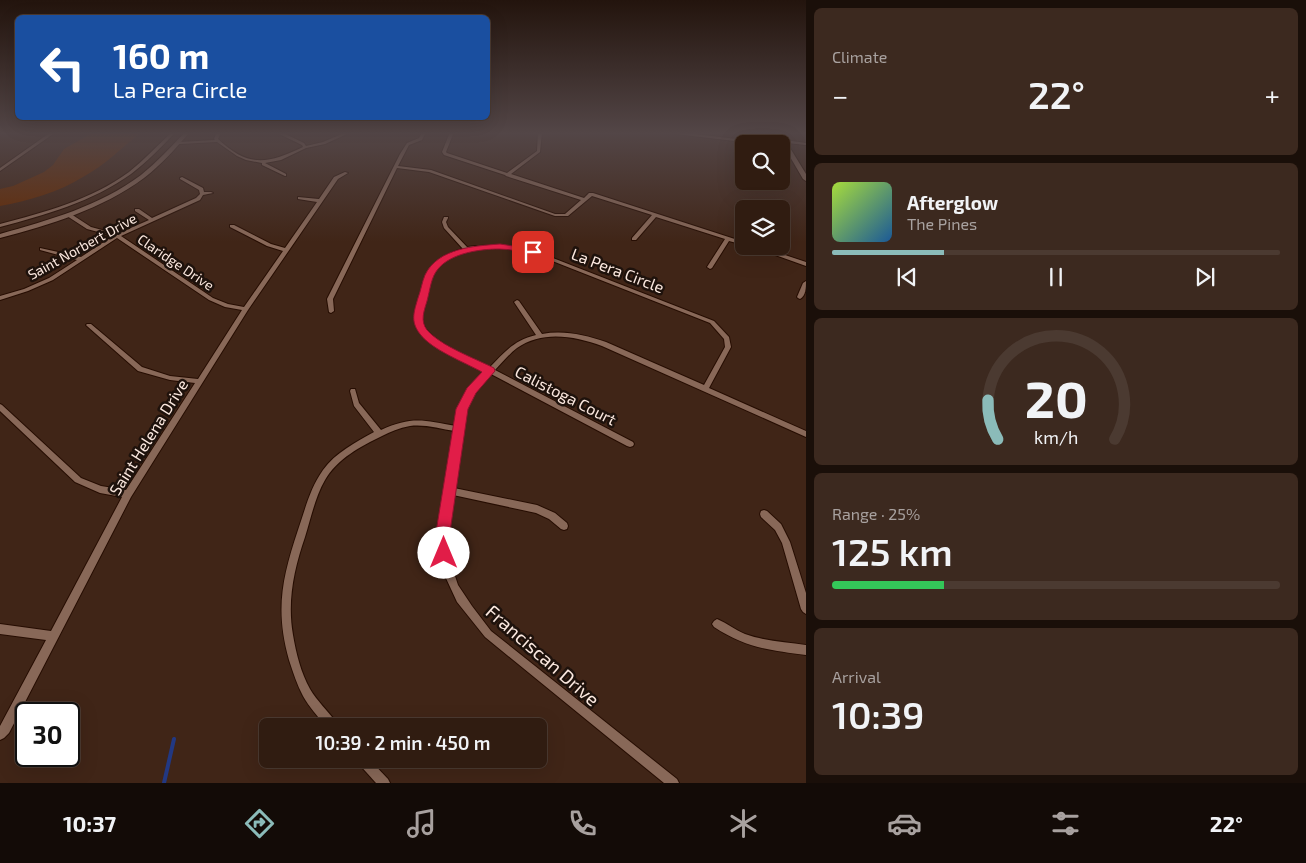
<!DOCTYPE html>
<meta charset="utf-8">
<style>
:root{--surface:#301c11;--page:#3c291f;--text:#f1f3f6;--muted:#a8a19f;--line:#4b3a31;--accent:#8bbbb9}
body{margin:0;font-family:"Exo 2",sans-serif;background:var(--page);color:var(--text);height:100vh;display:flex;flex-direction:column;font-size:19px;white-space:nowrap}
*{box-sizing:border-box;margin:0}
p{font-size:16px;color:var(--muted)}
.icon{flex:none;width:28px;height:28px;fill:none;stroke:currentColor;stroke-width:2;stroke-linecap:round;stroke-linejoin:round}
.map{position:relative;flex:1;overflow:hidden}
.details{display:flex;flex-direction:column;gap:8px;padding:8px;background:#1a0f09;width:500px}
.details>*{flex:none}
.guide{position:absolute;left:15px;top:15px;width:475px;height:105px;border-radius:8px;box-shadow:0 5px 20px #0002,0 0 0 1px var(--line);background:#1a4fa0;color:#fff;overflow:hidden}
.controls{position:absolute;left:735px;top:135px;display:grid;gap:10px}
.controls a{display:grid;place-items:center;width:55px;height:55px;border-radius:8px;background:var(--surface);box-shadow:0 5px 20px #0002,0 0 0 1px var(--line);font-size:25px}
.speed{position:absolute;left:15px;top:702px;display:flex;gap:10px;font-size:25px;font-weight:700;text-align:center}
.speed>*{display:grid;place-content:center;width:65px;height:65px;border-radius:50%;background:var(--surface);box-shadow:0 5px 20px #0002,0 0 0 1px var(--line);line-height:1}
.speed .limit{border:2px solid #111;border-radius:8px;background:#fff;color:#111}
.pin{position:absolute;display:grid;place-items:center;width:42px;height:42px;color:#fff;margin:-21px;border-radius:10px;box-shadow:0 2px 8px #0006}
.me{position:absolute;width:55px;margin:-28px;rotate:0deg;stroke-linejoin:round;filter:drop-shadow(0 0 4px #0008)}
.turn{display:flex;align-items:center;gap:18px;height:105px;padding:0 15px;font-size:22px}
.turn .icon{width:65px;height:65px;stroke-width:2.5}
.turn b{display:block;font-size:35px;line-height:42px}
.big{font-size:38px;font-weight:600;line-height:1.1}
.details .tile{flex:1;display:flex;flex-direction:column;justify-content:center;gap:8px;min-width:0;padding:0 18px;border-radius:8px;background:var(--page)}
.details .dial{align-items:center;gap:0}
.dial svg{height:130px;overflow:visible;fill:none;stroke:var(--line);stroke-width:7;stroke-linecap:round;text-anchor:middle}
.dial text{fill:var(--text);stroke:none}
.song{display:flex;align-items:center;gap:15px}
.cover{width:60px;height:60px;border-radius:8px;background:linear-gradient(135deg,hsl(80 70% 55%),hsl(210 70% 35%))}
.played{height:5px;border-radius:2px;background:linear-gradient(90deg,var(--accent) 25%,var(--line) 25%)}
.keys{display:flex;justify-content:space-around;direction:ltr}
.heat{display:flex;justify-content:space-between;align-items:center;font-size:28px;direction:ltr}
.charge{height:8px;border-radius:4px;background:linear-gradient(90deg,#34c759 25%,var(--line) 0)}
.trip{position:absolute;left:259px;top:718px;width:288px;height:50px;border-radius:8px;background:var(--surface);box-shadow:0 5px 20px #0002,0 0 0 1px var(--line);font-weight:600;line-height:50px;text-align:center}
.tabs{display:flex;height:80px;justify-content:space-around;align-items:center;background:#130b07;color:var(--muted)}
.tabs .icon{width:35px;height:35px}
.tabs .active{color:var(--accent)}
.tabs b{font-size:22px;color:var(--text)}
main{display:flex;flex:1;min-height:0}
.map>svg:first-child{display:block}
</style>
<main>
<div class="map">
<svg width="806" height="783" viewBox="0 0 806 783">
<rect width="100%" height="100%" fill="#402517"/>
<path fill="#652901" d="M94 132H141C122 148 105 165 83 177 59 192 28 201 0 206V189L13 186 44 172 53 165 64 149Z"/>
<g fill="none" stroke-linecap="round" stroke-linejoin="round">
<polyline stroke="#223882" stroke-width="4" points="164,783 174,739"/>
<g stroke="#260d02" stroke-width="2">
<g id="minor">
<polygon points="51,132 56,132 0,171 0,168"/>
<path d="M172 132H176C161 147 147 162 131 174 92 202 45 215 0 227V224C45 212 91 200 129 172 144 160 157 146 172 132Z"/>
<path d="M217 132H221L218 139C249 168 267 164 303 147L302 145 275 132H281L304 143 306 146 323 142 344 133 347 134 325 144 306 148 281 160 265 163 286 174V176H285L262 165V163L246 160 237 156 217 142 179 144 177 143 179 142 215 140 214 139Z"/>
<polygon points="422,132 426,132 422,140 409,145 398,166 431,170 555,214 565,214 581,200 506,176 505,175 444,155 442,152 450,132 454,132 446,152 447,153 507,173 537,151 538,132 542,132 540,152 511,174 584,198 589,193 593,193 744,242 744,245 729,241 712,268 710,269 707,267 725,239 656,217 636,240 632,240 632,238 652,215 592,196 568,216 555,216 429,172 397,168 333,299 334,311 331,313 329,312 327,299 400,154 407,143 419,138"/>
<polygon points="345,172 348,173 338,179 248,310 131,497 9,733 4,738 0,740 0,726 46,640 0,634 0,624 51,631 122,497 100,493 75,482 0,411 0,404 2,405 81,478 101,486 126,490 195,383 170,380 138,371 87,326 86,325 87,324 91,324 142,367 170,376 198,379 242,310 225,307 209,300 117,238 53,280 28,291 0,300 0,296 24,289 49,278 77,260 40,250 40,248 81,257 113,236 87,229 67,216 67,214 71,214 91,227 117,234 149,220 135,211 135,209 139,209 152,218 196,198 200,194 199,190 180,179 180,178 182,177 203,188 204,192 211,192 213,193 203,195 200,200 121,236 213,298 228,304 244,307 283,251 267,246 230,227 230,225 234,225 271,244 285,248 317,202 298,199 298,197 319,199 334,177"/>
<path d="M444 217H448V218L446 222 448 227 467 247C490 244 512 246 535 251L714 321 729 337 731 347 709 388 806 431V437L602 346C575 336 542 330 517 348 509 354 502 363 495 370L633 442 634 444 633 446 630 447 627 446 491 374 475 393 466 409 454 488 537 505 555 513 567 523 568 526 567 529 564 530 561 529 549 519 536 513 453 495 447 532 451 564 458 585 472 606 491 631 677 779 679 783H664L485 637 457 602 445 576 442 564 439 532 455 431C440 429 425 424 410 426 399 428 390 432 382 436 361 446 337 459 325 480 315 497 311 518 305 537 294 569 287 601 293 635 296 653 301 673 310 689 317 701 328 711 336 722L337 726H325C318 716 309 707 303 696 297 685 293 672 289 660 275 610 282 578 298 530 305 510 310 488 323 470 335 453 356 442 374 432L354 406 350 391 351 389H355L359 403 381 430C411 416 424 420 456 426 457 420 457 414 459 409 463 395 476 382 486 371 468 362 436 349 423 334 420 330 417 326 416 320 415 309 426 274 433 266 441 257 452 252 463 249L444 228 442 222ZM495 248 508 249 532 253 710 323 724 339 725 347 704 385 606 342C585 335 564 330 542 334L519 301 517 300 514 302 536 335C514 340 505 352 489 368 472 359 434 343 425 328 419 319 424 308 426 298 429 289 430 277 436 269 450 251 474 249 495 248Z"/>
<polygon points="750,246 758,246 806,262 806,266"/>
<path d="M806 281C806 287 806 296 800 299L798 298 797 297 803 283Z"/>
<polygon points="764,510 767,511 781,524 790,542 806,593 806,614 803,612 801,609 782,543 775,530 761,517 760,514 761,511"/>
<path d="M717 619C727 623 735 630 745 634 764 641 786 642 806 645V655C769 650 746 648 714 627L712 624 714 621Z"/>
<polygon points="356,759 369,759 388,779 390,783 376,783 358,763"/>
</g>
</g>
<g stroke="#260d02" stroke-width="2">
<g id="tertiary">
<path d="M185 132H190C176 148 161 165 144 178 102 209 50 225 0 238V234C49 220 100 206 141 175 157 162 171 147 185 132Z"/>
<polygon points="659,132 678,132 778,144 760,144"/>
<polygon points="776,132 781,132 785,140 806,143 806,145 787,143 806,174 806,181 803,179 782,143 769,140 771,139 780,140"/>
</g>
</g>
<use href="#minor" fill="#886858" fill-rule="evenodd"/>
<use href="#tertiary" fill="#886858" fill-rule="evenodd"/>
</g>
<linearGradient id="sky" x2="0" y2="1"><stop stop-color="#23140d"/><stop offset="0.55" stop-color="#534647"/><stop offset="1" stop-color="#534647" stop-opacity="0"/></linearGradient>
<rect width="806" height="242" fill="url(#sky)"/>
<path fill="#e11d48" stroke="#92132f" d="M500 244 533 249 537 252 533 254C522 252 510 249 499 249 480 249 451 253 438 269 431 277 430 290 427 301 424 311 420 321 427 330 441 346 474 358 494 368L495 371 476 393 468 409 450 532 451 553 449 558 444 560 438 558 436 553V532L456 409 467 388 482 372C464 362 432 350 420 334 410 321 414 312 418 298 421 290 422 282 425 275 438 248 474 246 500 244Z"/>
<g text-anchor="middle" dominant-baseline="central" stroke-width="5" stroke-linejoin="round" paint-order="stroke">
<g font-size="14" fill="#fbe8df" stroke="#1e120c">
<text transform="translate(82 246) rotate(-29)">Saint Norbert Drive</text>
<text transform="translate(176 262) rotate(34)">Claridge Drive</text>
</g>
<g font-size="16" fill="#fbe8df" stroke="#1e120c">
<text transform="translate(618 270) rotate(21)">La Pera Circle</text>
<text transform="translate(566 395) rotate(27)">Calistoga Court</text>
<text transform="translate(148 437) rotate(-58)">Saint Helena Drive</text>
</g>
<g font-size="19" fill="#fbe8df" stroke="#1e120c">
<text transform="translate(543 655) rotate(41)">Franciscan Drive</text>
</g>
</g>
</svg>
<div class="controls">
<a><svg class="icon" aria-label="search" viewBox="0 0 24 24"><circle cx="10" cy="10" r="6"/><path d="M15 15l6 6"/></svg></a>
<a><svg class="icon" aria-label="layers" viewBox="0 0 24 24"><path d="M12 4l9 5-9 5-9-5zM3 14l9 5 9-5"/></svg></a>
</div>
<div class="speed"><div class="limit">30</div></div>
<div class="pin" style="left:533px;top:252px;background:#d93025"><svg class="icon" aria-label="arrive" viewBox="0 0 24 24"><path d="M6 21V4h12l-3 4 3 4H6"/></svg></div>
<svg class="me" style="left:444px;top:553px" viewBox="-20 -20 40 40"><circle r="19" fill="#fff"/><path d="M0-13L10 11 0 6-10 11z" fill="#e11d48"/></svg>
<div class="trip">10:39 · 2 min · 450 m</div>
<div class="guide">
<div class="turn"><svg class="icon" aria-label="left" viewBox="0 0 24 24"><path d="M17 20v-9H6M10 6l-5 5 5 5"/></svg><div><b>160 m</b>La Pera Circle</div></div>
</div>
</div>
<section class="details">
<div class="tile"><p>Climate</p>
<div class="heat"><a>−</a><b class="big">22°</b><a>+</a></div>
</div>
<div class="tile">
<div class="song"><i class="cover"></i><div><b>Afterglow</b><p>The Pines</p></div></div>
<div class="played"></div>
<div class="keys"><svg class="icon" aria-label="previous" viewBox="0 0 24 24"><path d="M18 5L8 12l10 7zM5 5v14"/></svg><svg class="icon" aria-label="pause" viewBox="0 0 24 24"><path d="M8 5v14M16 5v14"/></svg><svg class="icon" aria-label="next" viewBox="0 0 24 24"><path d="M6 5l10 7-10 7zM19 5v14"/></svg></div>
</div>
<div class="tile dial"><svg viewBox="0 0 100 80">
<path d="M14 69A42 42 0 1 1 86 69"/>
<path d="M14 69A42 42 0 0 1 8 45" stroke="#8bbbb9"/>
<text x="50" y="56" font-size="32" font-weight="700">20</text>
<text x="50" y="72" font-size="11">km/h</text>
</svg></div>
<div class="tile"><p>Range · 25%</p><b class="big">125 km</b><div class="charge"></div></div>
<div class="tile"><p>Arrival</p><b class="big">10:39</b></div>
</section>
</main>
<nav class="tabs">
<b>10:37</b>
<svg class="icon active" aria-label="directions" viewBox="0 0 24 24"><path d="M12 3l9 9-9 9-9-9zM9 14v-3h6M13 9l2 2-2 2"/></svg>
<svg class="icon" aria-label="music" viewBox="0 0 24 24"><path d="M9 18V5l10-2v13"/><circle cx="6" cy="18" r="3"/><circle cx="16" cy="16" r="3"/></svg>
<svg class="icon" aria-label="phone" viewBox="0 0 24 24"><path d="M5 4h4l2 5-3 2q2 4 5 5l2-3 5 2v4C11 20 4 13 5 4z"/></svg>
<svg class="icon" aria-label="climate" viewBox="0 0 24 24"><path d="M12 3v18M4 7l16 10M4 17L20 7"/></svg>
<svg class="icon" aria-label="car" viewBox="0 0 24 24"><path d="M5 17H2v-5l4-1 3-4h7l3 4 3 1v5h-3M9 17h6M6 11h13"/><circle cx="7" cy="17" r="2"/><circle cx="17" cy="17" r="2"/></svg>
<svg class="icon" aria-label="filters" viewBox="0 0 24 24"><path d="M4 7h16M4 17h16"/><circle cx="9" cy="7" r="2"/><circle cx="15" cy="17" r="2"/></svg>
<b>22°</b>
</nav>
